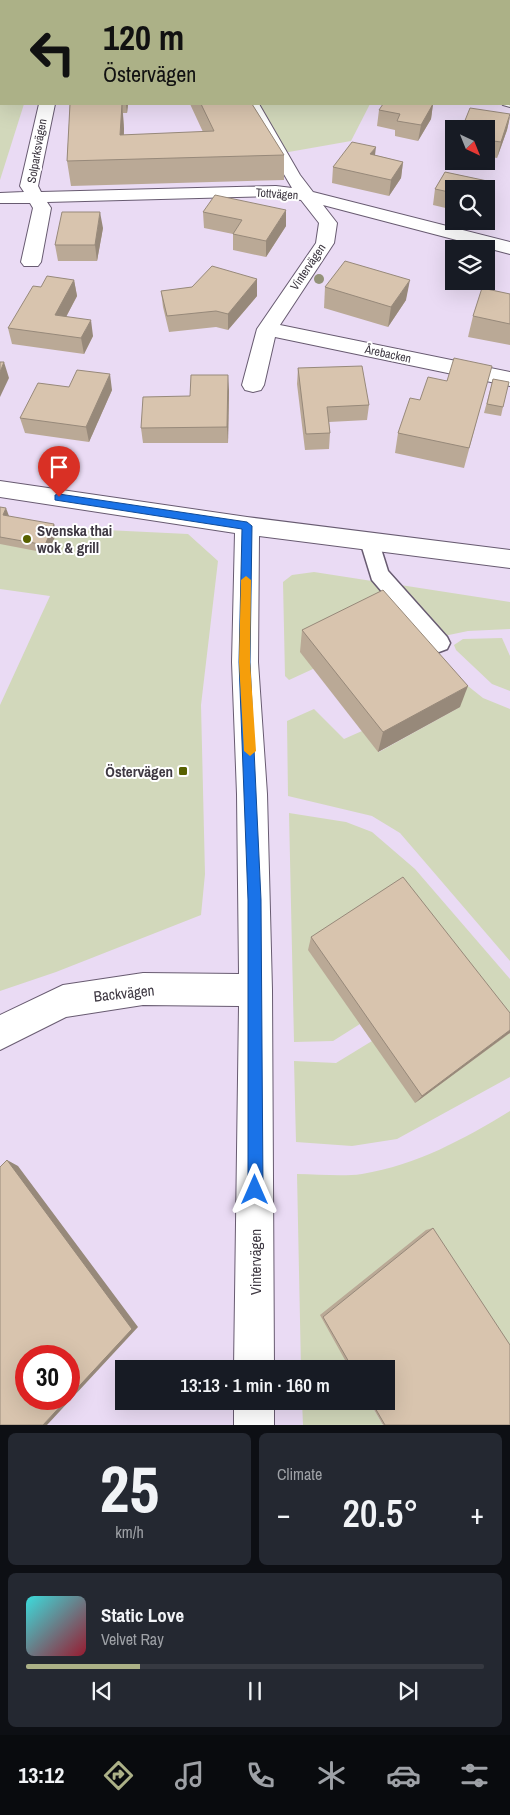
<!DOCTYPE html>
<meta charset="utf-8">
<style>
:root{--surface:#171b24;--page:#242831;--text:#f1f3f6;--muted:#9ea1a6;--line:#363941;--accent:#acb187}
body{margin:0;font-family:"Archivo Narrow",sans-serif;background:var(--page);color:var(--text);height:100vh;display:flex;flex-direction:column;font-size:19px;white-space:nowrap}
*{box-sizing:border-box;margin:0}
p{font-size:16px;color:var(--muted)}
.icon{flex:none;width:28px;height:28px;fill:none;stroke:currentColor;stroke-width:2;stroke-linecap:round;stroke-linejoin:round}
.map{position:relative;height:1425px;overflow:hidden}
.panel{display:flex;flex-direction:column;gap:8px;padding:8px;background:#0d0f14;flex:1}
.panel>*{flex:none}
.guide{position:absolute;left:0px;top:0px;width:510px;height:105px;box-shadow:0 5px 20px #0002;background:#acb187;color:#111;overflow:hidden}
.needle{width:32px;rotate:137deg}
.controls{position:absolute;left:445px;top:120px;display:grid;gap:10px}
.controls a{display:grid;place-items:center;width:50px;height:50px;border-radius:0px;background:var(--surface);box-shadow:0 5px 20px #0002;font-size:25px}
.speed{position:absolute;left:15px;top:1345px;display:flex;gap:10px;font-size:25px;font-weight:700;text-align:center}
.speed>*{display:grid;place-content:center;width:65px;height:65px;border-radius:50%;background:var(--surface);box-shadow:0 5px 20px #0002;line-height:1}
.speed .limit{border:8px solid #d22;background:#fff;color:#111}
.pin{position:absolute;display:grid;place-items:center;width:42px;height:42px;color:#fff;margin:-51px -21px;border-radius:50% 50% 50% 0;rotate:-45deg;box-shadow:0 0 5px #0007}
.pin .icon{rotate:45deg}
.me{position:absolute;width:55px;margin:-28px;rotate:0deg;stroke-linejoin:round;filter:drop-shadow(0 0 4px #0008)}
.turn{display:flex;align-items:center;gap:18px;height:105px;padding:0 20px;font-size:22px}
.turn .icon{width:65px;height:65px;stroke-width:2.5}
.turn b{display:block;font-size:35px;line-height:42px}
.big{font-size:38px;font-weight:600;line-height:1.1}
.panel .card{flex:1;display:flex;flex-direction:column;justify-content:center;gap:8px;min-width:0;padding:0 18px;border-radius:8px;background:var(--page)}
.panel .dial{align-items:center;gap:0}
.dial b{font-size:65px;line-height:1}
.song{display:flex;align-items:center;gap:15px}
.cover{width:60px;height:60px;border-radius:8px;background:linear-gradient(135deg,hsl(180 70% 55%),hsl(350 70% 35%))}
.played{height:5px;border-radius:2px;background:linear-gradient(90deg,var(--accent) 25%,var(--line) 25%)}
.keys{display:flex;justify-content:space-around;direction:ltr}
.heat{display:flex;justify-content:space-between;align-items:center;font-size:28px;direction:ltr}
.panel .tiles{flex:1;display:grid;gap:8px;grid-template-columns:1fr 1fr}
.card:last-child{grid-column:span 2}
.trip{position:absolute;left:115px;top:1360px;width:280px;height:50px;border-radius:0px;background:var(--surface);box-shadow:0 5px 20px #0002;font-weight:600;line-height:50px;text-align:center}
.tabs{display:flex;height:80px;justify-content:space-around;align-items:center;background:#090b0e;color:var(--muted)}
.tabs .icon{width:35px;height:35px}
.tabs .active{color:var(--accent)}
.tabs b{font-size:22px;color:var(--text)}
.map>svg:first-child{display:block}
</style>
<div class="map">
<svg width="510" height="1425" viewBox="0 0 510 1425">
<rect width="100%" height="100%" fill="#eadbf4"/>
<g fill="#d2d8bb">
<polygon points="0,0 186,0 186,1 1,1 1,37"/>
<polygon points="0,53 1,104 24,104 0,180"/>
<polygon points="260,104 370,104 351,141 283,153 258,112"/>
<polygon points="0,518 44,527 188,534 218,561 201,705 205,874 201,915 56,972 0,991 0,705 50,596 0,589"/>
<polygon points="314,572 372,581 435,651 313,669 289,680 285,676 283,582 292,575"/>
<polygon points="394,584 510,602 510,629 468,631 444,636"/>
<polygon points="502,638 510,656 510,691 492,684 456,650 454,645 463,639"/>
<polygon points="449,671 483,698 510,709 510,961 400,833 372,816 288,796 287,721 314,709 344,739 362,731 379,752 460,707"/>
<polygon points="289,813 346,822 372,832 415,869 510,979 510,1077 397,1139 352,1146 296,1142 294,1061 336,1063 372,1041 415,1103 360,1024 333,1041 294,1042"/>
<path d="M510 1111V1360L351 1369H301L297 1174C318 1174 341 1177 362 1174 417 1165 464 1139 510 1111Z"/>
<polygon points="302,1401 369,1401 383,1425 303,1425"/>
</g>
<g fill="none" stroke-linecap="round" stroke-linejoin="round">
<g stroke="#685b71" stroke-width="3">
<polygon id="lane" points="370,534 377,536 388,571 447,637 450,643 447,649 439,652 431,649 372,580 360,541 363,536"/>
</g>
<g stroke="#685b71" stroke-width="2">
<g id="street">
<polygon points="196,0 210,0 211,1 197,1"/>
<polygon points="403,0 417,0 418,1 404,1"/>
<rect x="0" y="35" width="1" height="8"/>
<polygon points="509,97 510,107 503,105 502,104 509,104"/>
<polygon points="39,104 55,104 38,186 41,192 276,186 292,188 243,104 259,104 300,175 313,192 510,242 510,254 323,205 337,223 334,243 280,325 510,372 510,386 275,337 264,385 261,390 253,392 245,390 242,385 257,329 316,243 319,223 301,200 276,196 47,202 51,208 41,262 38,266 24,266 21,262 33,208 30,203 0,203 0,193 24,192 20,186"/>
<polygon points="0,481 247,517 510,550 510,568 259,536 258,662 267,794 272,990 274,1369 234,1369 239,1006 143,1005 66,1017 0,1050 0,1015 63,985 143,973 239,974 237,794 232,662 235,533 0,497"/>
<rect x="234" y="1401" width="40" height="24"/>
</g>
</g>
<use href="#lane" fill="#fff" fill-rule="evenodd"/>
<use href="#street" fill="#fff" fill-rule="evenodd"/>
</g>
<circle fill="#939279" cx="319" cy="279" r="5"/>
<g fill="#baa996">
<polygon points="337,0 394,0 394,1 338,1"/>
<polygon points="70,104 128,104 127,113 123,113 124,129 124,135 203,132 190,104 252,104 284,155 284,180 71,186 67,161"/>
<polygon points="433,104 431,119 418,141 395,136 395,130 377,126 379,110"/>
<polygon points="510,117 507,130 497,158 486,156 486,129 463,129 464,123"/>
<polygon points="375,155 403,162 401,178 389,196 332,183 333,167"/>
<polygon points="445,172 492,182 488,198 486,202 486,189 454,189 454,210 433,205 435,189"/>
<polygon points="203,212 286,226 266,257 233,250 233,234 204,228"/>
<polygon points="103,228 97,261 58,261 55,245"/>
<polygon points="257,279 257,296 228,330 216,327 169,332 163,307 161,291"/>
<polygon points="74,280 77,296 66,317 93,336 84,354 12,344 8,328 41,287"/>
<polygon points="325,287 406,300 388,327 324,308"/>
<polygon points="510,294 510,345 468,337 473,316"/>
<polygon points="298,368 369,405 367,420 329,422 330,433 329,449 305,450 297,384"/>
<polygon points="493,379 503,407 501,416 484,413"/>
<polygon points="447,381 486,386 464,468 395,453 398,433 420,400"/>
<polygon points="69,387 112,390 89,442 25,433 20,418"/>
<polygon points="229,390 228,443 143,443 141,428"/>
<polygon points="0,507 9,516 57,533 47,553 0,544"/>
<polygon points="302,630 460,707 378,752 300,652"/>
<polygon points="311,937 510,1013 510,1033 415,1103 308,950"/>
<polygon points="433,1228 510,1425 383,1425 369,1401 386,1401 386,1369 350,1369 320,1315 426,1230"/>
</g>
<g fill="#97897a">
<rect x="351" y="0" width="43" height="1"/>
<polygon points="445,0 469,0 458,1 445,1"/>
<polygon points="122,104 124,129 123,160 120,135"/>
<polygon points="126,104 128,104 127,113"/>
<polygon points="433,104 431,119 418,141 421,125"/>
<polygon points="510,116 507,130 497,158 501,142"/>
<polygon points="376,147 374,163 370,154"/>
<polygon points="403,162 401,178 389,196 391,180"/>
<polygon points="492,182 488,198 486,202 486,192"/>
<polygon points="286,210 286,226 266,257 266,241"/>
<polygon points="100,212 103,228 97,261 95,245"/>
<polygon points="257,279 257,296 228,330 228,314"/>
<polygon points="74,280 77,296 58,332 55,315"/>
<polygon points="410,280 406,300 388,327 391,307"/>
<polygon points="91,320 93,336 84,354 81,338"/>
<polygon points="4,362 9,378 0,397 0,372"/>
<polygon points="110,374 112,390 89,442 86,427"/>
<polygon points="228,375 229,390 228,443 227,427"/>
<polygon points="6,508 9,516 3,515"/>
<polygon points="54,524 57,533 47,553 45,545"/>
<polygon points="468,686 460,707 378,752 383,732"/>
<polygon points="510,1030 510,1033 508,1034 415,1103 422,1096"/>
<polygon points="7,1160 18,1166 138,1327 47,1425 43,1425 67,1399 69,1399 69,1397"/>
</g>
<g fill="#d8c4ae" stroke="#97897a">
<rect x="225" y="0" width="44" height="1"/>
<polygon points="70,104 122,104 120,135 214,131 201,104 252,104 284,155 67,161"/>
<polygon points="383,104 433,104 421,125 397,121 400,114 379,110"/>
<polygon points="470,108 510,114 501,142 486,140 486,129 479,129 481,126 464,123"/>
<polygon points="352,142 376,147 370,154 403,162 391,180 333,167"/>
<polygon points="445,172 492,182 486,192 486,189 454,189 454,193 435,189"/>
<polygon points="215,195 286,210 266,241 233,234 242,220 203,212"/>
<polygon points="62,212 100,212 95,245 55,245"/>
<polygon points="345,261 410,280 391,307 325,287"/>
<polygon points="212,266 257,279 228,314 216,311 167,316 161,291 192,287"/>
<polygon points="47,276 74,280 55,315 91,320 81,338 8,328 33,286 41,287"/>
<polygon points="482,288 510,294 510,324 473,316"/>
<polygon points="454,358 492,366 469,448 398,433 410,398 420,400 428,377 447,381"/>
<polygon points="0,362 4,362 0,372"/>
<polygon points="362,366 369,405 327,407 330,433 306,434 298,368"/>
<polygon points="77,370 110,374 86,427 20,418 38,383 69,387"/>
<polygon points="191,375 228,375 227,427 141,428 143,397 190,396"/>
<polygon points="493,379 509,382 503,407 487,404"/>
<polygon points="0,507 6,508 3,515 54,524 45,545 0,537"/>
<polygon points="383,590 468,686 383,732 302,630"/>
<polygon points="403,877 510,1013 510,1030 422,1096 311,937"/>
<polygon points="7,1160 132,1329 69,1397 69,1356 26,1356 26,1399 67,1399 43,1425 0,1425 0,1167"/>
<polygon points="433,1228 510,1345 510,1425 385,1425 371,1401 386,1401 386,1369 353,1369 323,1317"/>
</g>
<polygon fill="#1a73e8" stroke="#114b97" points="59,494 247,522 252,526 250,662 261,900 263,1190 260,1195 255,1197 250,1195 248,1190 248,900 239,662 242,529 55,500 55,495"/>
<polygon fill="#f59e0b" points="246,576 251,580 250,662 256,751 250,756 244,751 239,662 241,580"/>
<g fill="#586100" stroke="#fff" stroke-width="2">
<circle cx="27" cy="539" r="5"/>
<rect x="178" y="766" width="10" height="10" rx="2.5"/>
</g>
<g text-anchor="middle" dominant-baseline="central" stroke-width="4" stroke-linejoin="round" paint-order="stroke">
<g font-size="12" fill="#3e3842" stroke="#fff">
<text transform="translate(37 151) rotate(-80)">Solparksvägen</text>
<text transform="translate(277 194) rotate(4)">Tottvägen</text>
<text transform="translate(308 267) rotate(-56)">Vintervägen</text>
<text transform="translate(388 354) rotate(12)">Årebacken</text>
</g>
<g font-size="15" font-weight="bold" fill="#3e3842" stroke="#fff" text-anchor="start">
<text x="37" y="530">Svenska thai<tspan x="37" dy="17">wok &amp; grill</tspan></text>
<text x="173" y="771" text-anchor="end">Östervägen</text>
</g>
<g font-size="15" fill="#3e3842" stroke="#fff">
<text transform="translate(124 993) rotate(-6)">Backvägen</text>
<text transform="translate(255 1262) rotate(-90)">Vintervägen</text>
</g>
</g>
</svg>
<div class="controls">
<a><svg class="needle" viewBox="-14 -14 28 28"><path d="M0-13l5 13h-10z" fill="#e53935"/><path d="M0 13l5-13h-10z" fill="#9ea1a6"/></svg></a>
<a><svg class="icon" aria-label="search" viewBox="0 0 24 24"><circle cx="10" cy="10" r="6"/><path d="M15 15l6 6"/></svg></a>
<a><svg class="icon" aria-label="layers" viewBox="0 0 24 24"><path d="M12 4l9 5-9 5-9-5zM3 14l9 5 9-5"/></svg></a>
</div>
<div class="speed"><div class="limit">30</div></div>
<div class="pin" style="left:59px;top:497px;background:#d93025"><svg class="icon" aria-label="arrive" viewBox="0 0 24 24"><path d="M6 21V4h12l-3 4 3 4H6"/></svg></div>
<svg class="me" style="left:255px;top:1190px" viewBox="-20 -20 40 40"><path d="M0-17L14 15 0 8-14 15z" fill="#1a73e8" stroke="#fff" stroke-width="4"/></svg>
<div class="trip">13:13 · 1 min · 160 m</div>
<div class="guide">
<div class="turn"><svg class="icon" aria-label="left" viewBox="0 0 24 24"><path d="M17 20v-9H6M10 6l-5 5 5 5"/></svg><div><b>120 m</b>Östervägen</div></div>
</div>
</div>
<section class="panel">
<div class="tiles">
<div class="card dial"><b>25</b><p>km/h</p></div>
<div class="card"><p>Climate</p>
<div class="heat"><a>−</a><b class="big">20.5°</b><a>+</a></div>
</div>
<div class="card">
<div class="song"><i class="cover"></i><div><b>Static Love</b><p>Velvet Ray</p></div></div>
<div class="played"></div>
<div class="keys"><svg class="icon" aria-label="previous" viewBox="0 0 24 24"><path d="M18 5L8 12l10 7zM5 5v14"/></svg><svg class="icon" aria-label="pause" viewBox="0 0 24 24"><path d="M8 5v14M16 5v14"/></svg><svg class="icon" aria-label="next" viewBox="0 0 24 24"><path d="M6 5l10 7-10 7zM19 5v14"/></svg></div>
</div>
</div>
</section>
<nav class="tabs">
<b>13:12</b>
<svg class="icon active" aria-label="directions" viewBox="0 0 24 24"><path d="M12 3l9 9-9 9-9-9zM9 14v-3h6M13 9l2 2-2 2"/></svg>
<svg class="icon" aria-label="music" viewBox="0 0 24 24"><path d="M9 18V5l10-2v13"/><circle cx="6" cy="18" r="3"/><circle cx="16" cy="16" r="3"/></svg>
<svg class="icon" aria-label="phone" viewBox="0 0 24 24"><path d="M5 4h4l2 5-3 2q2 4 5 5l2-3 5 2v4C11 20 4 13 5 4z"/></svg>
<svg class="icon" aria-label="climate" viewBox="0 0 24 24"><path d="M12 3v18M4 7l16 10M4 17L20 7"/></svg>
<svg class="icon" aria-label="car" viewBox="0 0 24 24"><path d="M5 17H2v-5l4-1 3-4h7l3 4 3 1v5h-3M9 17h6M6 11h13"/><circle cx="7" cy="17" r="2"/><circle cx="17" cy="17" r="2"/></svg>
<svg class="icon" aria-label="filters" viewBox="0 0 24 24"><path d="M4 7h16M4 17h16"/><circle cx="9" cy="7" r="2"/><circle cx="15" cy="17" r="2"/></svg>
</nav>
